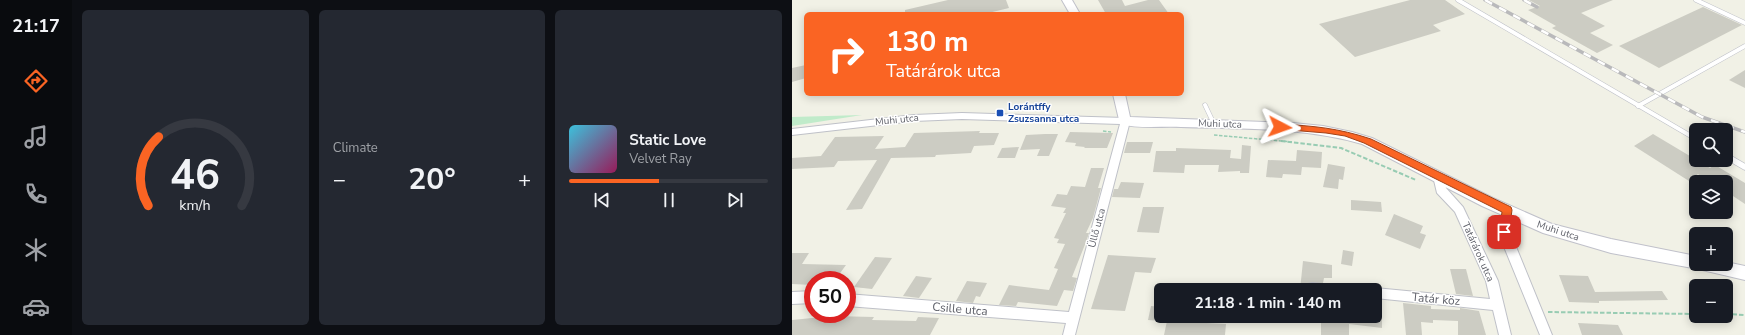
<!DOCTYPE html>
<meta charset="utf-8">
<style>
:root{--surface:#171b24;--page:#242831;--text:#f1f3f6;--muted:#9ea1a6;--line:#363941;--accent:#fa6423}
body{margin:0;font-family:"Nunito Sans",sans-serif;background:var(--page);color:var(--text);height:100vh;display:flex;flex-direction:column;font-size:15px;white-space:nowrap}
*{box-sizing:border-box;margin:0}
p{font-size:13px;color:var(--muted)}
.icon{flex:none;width:22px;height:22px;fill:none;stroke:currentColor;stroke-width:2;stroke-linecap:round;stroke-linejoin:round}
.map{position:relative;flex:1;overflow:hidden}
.sheet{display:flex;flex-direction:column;gap:10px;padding:10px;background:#0d0f14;width:720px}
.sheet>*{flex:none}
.banner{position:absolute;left:12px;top:12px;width:380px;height:84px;border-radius:6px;box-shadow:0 2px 10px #0003;background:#fa6423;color:#fff;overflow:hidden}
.tools{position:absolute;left:897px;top:123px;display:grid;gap:8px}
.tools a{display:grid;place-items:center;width:44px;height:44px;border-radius:6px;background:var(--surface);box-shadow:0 2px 10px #0003;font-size:20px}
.speed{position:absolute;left:12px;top:271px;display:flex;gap:8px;font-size:20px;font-weight:700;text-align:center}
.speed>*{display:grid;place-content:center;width:52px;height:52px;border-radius:50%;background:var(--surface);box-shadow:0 2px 10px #0003;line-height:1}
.speed .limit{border:6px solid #d22;background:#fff;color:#111}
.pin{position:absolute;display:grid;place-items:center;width:34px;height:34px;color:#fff;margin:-17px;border-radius:8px;box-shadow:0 2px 6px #0006}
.me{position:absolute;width:44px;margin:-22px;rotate:94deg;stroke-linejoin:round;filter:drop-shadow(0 0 3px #0008)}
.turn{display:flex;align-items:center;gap:14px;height:84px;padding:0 16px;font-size:18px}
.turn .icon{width:52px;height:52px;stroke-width:2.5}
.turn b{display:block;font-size:28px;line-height:34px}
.big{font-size:30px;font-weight:700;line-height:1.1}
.sheet .widget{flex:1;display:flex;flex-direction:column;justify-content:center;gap:6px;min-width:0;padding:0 14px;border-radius:6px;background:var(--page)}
.sheet .dial{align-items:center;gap:0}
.dial svg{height:104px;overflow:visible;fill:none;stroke:var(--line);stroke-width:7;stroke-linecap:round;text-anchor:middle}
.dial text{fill:var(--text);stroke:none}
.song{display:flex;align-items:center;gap:12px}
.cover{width:48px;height:48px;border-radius:6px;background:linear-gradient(135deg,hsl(190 70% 55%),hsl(330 70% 35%))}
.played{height:4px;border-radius:2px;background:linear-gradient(90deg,var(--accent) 45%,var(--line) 45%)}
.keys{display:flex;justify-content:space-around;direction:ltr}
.heat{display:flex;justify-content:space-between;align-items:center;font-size:22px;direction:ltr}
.sheet .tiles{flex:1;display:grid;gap:10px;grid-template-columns:repeat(3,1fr)}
.trip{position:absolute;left:362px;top:283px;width:228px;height:40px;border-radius:6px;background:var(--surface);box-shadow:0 2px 10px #0003;font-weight:700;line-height:40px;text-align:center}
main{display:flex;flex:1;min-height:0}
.menu{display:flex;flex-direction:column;width:72px;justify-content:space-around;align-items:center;background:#090b0e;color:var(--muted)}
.menu .icon{width:28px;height:28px}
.menu .current{color:var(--accent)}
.menu b{font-size:18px;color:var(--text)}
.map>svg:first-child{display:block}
</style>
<main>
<nav class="menu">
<b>21:17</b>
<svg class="icon current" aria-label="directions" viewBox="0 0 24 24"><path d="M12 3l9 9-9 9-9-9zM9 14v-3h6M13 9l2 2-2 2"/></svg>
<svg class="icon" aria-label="music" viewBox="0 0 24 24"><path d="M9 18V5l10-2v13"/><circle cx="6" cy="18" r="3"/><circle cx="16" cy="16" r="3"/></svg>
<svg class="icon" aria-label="phone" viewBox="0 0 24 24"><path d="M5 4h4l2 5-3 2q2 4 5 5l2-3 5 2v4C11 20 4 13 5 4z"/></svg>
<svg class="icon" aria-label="climate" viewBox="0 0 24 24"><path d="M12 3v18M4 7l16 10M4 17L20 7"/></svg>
<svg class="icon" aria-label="car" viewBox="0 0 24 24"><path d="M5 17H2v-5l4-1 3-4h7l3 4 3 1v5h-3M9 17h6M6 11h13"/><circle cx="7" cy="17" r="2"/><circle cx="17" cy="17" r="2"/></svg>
</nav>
<section class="sheet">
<div class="tiles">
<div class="widget dial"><svg viewBox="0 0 100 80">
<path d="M14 69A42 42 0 1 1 86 69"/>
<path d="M14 69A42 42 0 0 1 22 16" stroke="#fa6423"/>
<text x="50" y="56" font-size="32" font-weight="700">46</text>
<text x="50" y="72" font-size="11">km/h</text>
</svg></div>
<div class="widget"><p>Climate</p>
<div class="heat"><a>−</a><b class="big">20°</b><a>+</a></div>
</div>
<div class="widget">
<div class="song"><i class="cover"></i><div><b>Static Love</b><p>Velvet Ray</p></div></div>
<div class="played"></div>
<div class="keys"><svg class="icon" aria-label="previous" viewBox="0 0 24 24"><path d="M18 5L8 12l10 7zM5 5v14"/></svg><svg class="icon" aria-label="pause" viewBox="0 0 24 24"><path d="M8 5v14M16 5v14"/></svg><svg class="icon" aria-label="next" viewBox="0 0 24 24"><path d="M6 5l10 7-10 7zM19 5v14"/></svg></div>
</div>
</div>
</section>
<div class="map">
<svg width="953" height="335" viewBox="0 0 953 335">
<rect width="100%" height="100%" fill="#f1f1e6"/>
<polygon fill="#c0ebca" points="70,115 0,126 0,117"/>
<g fill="#ccccc3">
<polygon points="156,0 214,0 217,8 192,14 113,14 113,10"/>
<polygon points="306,0 330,0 333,6 356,0 367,0 377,14 314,14"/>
<polygon points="618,0 653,0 673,14 641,25 649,31 563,57 527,24"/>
<polygon points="737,0 821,0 789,13 813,26 798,33 821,45 805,53 760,28 764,26 736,10 748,6"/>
<polygon points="911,7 950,25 867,68 827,46"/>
<polygon points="14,65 14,78 0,82 0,68"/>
<polygon points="953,70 953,88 937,80"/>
<polygon points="188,131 187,133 207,133 202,145 182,146 179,153 144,155 143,157 99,158 70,209 54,210 85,160 46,161 42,167 0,169 0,158 29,156 43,137 92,136 83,149 113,147 122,133"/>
<polygon points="278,132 321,133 315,148 292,148 293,147 283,146 284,143 273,142"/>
<polygon points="253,134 266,134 257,156 245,156 248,149 228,150 234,135"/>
<polygon points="861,134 918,168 923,165 953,183 953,204 941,196 934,202 934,182 918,182 906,174 897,181 842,146"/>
<polygon points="335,142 361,142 358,153 332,153"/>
<polygon points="450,145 459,146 457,173 448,173 448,171 426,172 427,165 393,165 392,173 361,172 364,151 384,151 384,148 439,150 438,158 449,159"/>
<polygon points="227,147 223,158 205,158 210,148"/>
<polygon points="505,150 530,152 529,168 510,167 509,175 491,174 490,178 474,177 476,160 504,161"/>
<polygon points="536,164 553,167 551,180 547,179 546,189 531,187"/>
<polygon points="299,168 312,168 306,188 309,188 301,218 294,233 297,233 294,242 280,277 285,278 281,291 272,290 265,306 226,302 224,306 207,305 217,285 257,290 266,269 262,268 273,244 265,243 267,239 262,238 274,213 271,213 274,208 259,206 265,194 275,195 279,186 293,187"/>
<polygon points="329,182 352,183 348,198 320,197 322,189 326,189"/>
<polygon points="559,200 589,202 590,212 559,210"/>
<polygon points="351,207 372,207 367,233 345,232"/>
<polygon points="602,214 631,226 628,233 634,235 628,249 593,235"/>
<polygon points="551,250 562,252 560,266 549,264"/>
<polygon points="0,253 17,253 10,264 54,265 43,280 21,280 21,285 0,284"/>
<polygon points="316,255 364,258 359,273 343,272 333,311 299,309"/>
<polygon points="83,257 100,258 80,289 62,287"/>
<polygon points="511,261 540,265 540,278 532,278 531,283 516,283 514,290 508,290"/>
<polygon points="658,269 674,269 681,296 664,294"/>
<polygon points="767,275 796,276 803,292 870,291 876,300 807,301 807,303 777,302"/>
<polygon points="124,276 140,278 127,298 111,296"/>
<polygon points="175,281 195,283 188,297 184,296 181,303 164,301"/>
<polygon points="611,303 639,306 639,309 668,310 668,308 687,311 694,335 666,335 666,321 641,320 641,323 629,322 630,335 614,335"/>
<polygon points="359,306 369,307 369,321 356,320"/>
<polygon points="40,316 82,317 80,320 124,321 126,317 147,318 138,335 0,335 0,320"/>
<polygon points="529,316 590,316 590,328 557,324 557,335 529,335"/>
<polygon points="375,321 434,324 433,335 372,335"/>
<polygon points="786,323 826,325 831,335 790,335"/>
</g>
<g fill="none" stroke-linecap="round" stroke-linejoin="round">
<g stroke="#bfc1c8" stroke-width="5">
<g id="service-far1">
<polyline points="666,0 904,139"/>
<polyline points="904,0 953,23"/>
<polyline points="413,105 422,124"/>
<polyline points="846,106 953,46"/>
</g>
</g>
<g stroke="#bfc1c8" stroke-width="7">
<polyline id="service" points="934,156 953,167"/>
</g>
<g stroke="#bfc1c8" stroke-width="2">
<g id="minor">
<polygon points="170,113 333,118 338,121 283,335 271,335 274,323 55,306 55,294 277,312 328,124 170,119 122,121 0,135 0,129 122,115"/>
<polygon points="646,172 650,173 654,188 671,207 706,281 719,335 707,335 701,310 583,298 583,290 578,290 583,288 698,299 694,281 663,212 645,193 641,176 642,173"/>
<polygon points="715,206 719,207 720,210 718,232 760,335 748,335 706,232 710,210 711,207"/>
<polygon points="520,283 550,286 552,290 515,290 516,284"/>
<polygon points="21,291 21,303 0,304 0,292"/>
</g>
</g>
<g stroke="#c0c1ca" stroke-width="2">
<g id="secondary">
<polygon points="270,0 280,0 288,14 278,14"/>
<path d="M321 94H333L338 117 501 123 531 126 560 132 580 138 701 198 760 224 819 239 904 256V264H934V262L953 266V280L906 269 819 253 751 233 690 206 570 144C512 127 449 129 389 127 371 126 346 129 328 124Z"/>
</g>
</g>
<g stroke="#98ccb3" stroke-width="1.5" stroke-dasharray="3.5 1.5" stroke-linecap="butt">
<polyline points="311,131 319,132"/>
<polyline points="422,135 500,142"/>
</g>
<g stroke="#98ccb3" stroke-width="2" stroke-dasharray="4.5 2" stroke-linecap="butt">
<polyline points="489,141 549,148 624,180"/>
<polyline points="756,312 904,314"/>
<polyline points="934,314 953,315"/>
</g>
<use href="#service-far1" stroke="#fff" stroke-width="4"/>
<use href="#service" stroke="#fff" stroke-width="5.5"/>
<use href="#minor" fill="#fff" fill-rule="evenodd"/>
<use href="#secondary" fill="#fff" fill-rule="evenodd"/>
<g stroke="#b9b9bb" stroke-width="3.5">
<g id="rail">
<polyline points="693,0 910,117 953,132"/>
<polyline points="732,0 745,7"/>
</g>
</g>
<use href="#rail" stroke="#fff" stroke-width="2.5" stroke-dasharray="8" stroke-linecap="butt"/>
</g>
<path fill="#fa6423" stroke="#a24117" d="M488 124C522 126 546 128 579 139L719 207 720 210 717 232 715 235H708L707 232 710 212 572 143 553 136 534 133 485 129 484 127 485 125Z"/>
<rect fill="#1a4fb4" stroke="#fff" stroke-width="1.5" x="204" y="109" width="8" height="8" rx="2"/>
<g text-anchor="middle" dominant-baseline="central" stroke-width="3" stroke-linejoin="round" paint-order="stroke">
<g font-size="10" font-weight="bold" fill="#164399" stroke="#fff" text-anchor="start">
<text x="216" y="107">Lorántffy<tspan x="216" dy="12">Zsuzsanna utca</tspan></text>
</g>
<g font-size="10" fill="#5d5f68" stroke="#fff">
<text transform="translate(105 120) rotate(-6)">Muhi utca</text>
<text transform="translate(428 124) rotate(2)">Muhi utca</text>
<text transform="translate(305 228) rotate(-75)">Üllő utca</text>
<text transform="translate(766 231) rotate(18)">Muhi utca</text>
<text transform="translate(686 252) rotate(66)">Tatárárok utca</text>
</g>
<g font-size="12" fill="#5d5f68" stroke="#fff">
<text transform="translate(644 299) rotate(5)">Tatár köz</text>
<text transform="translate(168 309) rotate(5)">Csille utca</text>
</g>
</g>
</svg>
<div class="tools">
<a><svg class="icon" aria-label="search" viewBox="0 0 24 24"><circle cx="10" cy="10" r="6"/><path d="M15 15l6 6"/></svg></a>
<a><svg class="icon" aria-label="layers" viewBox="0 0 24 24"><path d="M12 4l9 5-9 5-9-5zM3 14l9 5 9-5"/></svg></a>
<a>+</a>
<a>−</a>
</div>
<div class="speed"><div class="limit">50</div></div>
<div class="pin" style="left:712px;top:232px;background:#d93025"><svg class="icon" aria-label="arrive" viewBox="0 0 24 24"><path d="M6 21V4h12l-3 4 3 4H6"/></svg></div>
<svg class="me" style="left:488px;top:127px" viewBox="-20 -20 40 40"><path d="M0-17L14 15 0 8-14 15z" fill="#fa6423" stroke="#fff" stroke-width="4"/></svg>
<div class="trip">21:18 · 1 min · 140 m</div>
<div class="banner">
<div class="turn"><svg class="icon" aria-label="right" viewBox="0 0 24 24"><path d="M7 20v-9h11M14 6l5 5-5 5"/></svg><div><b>130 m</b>Tatárárok utca</div></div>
</div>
</div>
</main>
